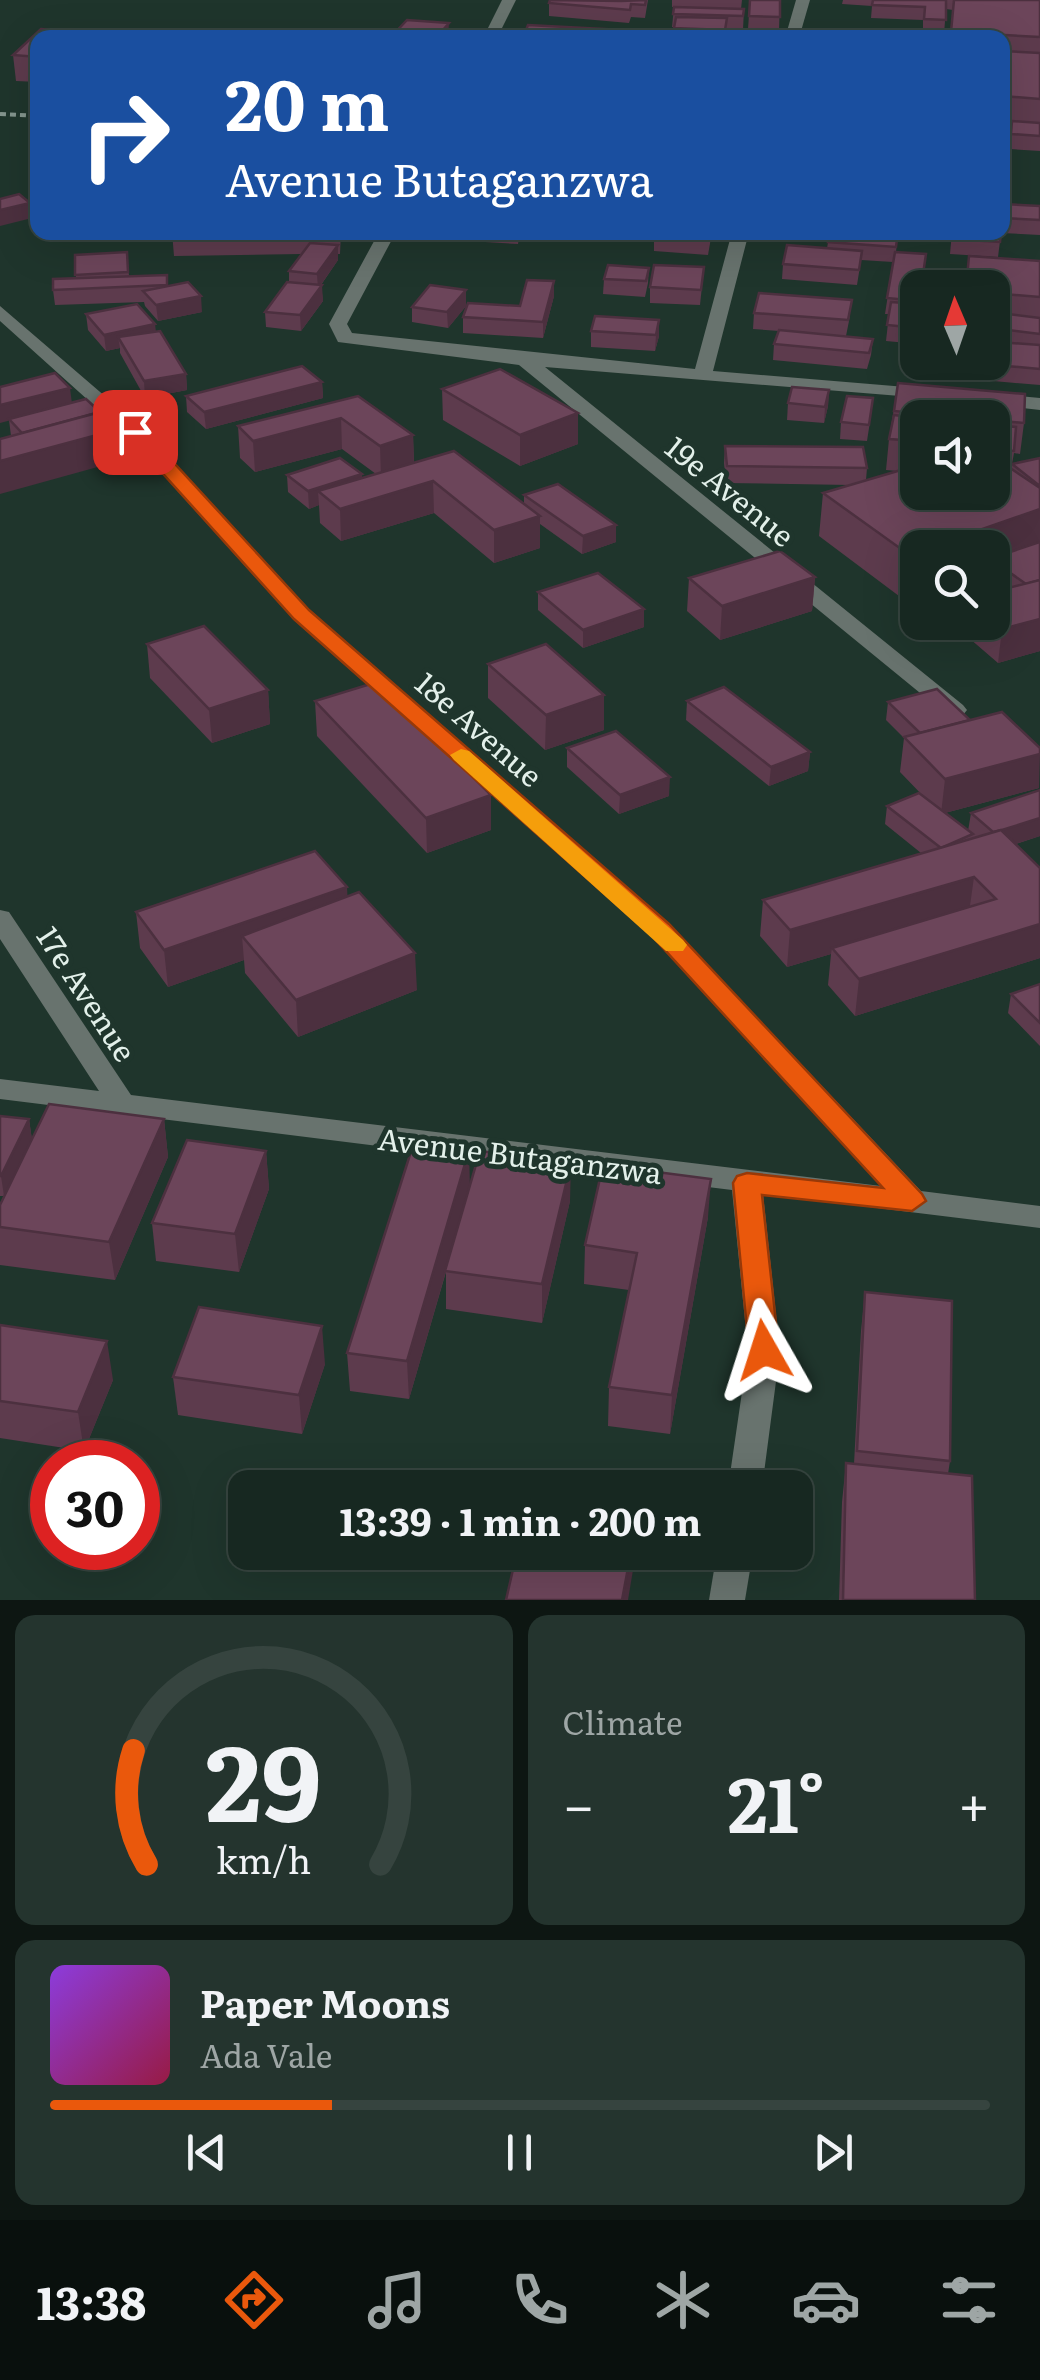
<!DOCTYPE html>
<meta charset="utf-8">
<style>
:root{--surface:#172821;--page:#24342e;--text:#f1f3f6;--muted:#9ea6a5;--line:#36443f;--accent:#ea580c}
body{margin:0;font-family:Literata,serif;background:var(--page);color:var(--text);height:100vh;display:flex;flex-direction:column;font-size:38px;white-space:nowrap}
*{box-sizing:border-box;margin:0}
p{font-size:32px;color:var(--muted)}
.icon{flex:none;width:55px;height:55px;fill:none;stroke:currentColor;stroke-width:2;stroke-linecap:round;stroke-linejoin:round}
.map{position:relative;height:1600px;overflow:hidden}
.drawer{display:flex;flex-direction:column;gap:15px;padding:15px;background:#0d1612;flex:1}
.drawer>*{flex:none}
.top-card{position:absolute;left:30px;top:30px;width:980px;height:210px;border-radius:20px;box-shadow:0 10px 40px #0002,0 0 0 2px var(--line);background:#1a4fa0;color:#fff;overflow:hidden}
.needle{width:65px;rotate:358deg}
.buttons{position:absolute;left:900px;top:270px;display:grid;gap:20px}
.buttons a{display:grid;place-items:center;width:110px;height:110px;border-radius:20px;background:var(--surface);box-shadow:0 10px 40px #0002,0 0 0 2px var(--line);font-size:50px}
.speed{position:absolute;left:30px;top:1440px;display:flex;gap:20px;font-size:50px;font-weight:700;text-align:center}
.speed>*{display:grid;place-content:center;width:130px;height:130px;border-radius:50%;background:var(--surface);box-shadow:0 10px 40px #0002,0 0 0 2px var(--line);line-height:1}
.speed .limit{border:15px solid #d22;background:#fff;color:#111}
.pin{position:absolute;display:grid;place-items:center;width:85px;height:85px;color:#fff;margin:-42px;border-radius:20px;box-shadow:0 5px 15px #0006}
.me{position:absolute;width:110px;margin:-55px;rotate:354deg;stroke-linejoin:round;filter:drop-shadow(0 0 8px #0008)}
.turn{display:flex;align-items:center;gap:35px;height:210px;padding:0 30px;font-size:45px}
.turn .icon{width:130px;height:130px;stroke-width:2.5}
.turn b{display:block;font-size:70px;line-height:85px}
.big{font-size:75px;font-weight:700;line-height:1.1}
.drawer .card{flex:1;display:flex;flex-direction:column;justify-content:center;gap:15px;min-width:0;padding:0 35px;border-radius:20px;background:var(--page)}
.drawer .dial{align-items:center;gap:0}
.dial svg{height:260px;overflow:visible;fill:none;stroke:var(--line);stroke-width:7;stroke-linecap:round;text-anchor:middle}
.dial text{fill:var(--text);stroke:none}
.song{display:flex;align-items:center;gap:30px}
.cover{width:120px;height:120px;border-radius:15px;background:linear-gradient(135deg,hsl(270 70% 55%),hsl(340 70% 35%))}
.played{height:10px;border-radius:5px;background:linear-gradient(90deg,var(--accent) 30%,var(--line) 30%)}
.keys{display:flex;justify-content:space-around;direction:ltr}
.heat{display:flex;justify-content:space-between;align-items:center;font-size:55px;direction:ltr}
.drawer .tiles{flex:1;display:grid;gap:15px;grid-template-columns:1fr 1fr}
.card:last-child{grid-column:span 2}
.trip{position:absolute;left:228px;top:1470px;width:585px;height:100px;border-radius:20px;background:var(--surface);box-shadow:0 10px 40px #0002,0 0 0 2px var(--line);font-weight:700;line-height:100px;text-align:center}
.tab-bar{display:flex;height:160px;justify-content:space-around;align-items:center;background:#09100d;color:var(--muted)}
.tab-bar .icon{width:70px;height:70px}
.tab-bar .on{color:var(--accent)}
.tab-bar b{font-size:45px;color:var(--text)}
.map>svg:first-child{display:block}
</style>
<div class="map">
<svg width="1040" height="1600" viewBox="0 0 1040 1600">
<rect width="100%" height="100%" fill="#1f352c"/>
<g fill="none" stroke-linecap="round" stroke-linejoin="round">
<polyline stroke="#83948d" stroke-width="4" stroke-dasharray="6 4" stroke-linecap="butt" points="0,114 38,116"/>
<g fill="#68736e" fill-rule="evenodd">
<polygon points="502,0 516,0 497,38 483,38"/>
<polygon points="796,0 810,0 799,38 785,38"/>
<polygon points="379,232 396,232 347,324 352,333 695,369 732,232 749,232 713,371 930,389 937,391 937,399 545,367 963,705 967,710 963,715 947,715 519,365 338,342 329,324"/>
<polygon points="0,306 142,428 310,610 669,924 921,1191 1040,1206 1040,1228 763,1194 780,1351 762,1488 728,1488 748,1351 732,1190 0,1099 0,1079 99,1091 0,939 0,910 9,912 131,1095 881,1186 651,936 294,620 128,436 0,321"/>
<polygon points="995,394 1040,398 1040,410 988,404 988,396"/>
<polygon points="717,1552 753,1552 745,1600 709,1600"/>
</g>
</g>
<g fill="#5d3b4d" fill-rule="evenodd">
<polygon points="622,0 648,0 645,18 631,17 629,23 549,16 549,3"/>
<polygon points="672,0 742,0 741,9 744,9 743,30 726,29 725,38 674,36 675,27 672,27 674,7 672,7"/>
<polygon points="750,0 780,0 779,30 748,29"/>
<polygon points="843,0 1040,0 1040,151 1010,149 1012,123 1002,123 1002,38 950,38 953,10 946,9 944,34 923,33 923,20 871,18 872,6 842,4"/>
<polygon points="38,38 38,82 16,81 13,55"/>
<polygon points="1002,204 1040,206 1040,235 1001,233 998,257 950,254 952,232 1002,232"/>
<polygon points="172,232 341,232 340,254 338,254 338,260 321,285 323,301 301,331 266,327 265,312 289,282 289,271 301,254 174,256"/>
<polygon points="439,232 464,232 462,237 440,235"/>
<polygon points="485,232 520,232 518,244 485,242"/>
<polygon points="712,232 708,255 654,251 654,236"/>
<polygon points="830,232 898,232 896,252 918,288 918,344 886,341 889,314 885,314 893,262 861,260 857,285 782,279 783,264 827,248"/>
<polygon points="127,252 129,276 167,275 168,286 202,312 158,321 145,306 144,302 55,305 53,290 76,278 75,255"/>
<polygon points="1040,261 1040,385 993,381 996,345 992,344 992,288"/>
<polygon points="704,267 700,305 650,303 650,287"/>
<polygon points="649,268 648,283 645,297 603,294 604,279"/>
<polygon points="554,296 543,338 463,333 463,317 520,306"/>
<polygon points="466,306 448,328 412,322 412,307"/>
<polygon points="754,313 850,316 846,336 873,339 871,355 867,369 773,360 774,344 779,331 753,329"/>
<polygon points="86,314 156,331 186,374 187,390 145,398 120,353 120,348 106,351 88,330"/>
<polygon points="591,331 659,336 655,351 591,347"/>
<polygon points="322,382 323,398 206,429 187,412 186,396"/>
<path d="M898 383 1024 423 1020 454 1014 453 1012 464 1040 458V651L998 663 962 632 964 622H992V592L1006 589 992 579V548H918V594L903 599 819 536 823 493 850 485 726 483 724 463 725 446 867 468 866 480 897 471 886 470 889 439ZM918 418H992V492H918Z"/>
<polygon points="442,389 578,444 520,466 443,420"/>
<polygon points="829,390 828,406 824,423 787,420 788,403"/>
<polygon points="358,396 413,435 414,463 524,504 524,495 616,542 582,554 540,524 540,548 494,563 434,513 341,541 320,523 319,505 309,509 288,492 287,475 362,478 376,474 342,449 255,472 240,458 238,426"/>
<polygon points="72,403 141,455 1,438 11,436 9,420"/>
<polygon points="871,415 867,441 840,439 841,422"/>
<polygon points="815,577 812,611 720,640 687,611 689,578"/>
<polygon points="538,592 644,609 644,627 583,648 538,610"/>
<polygon points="147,644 268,690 270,724 212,743 150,678"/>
<polygon points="488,664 604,730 545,750 488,698"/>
<polygon points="315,701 491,830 427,853 317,736"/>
<polygon points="687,701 810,752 808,771 769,786 686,720"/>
<polygon points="888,702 1039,788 945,813 968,831 971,813 1040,790 1040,836 1016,844 1040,868 1040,958 855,1016 828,985 831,954 787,967 760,936 763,900 921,853 885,824 887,806 926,799 900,772 904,738 886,720"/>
<polygon points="567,748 669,796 619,814 567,767"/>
<polygon points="348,897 417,990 298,1037 245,973 244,960 168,987 140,948 136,912"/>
<polygon points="1040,984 1040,1046 1008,1013 1011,994"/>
<polygon points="0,1116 29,1119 32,1140 164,1119 168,1157 115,1280 0,1265 0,1205 4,1196 0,1196"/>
<polygon points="266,1151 269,1189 239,1272 156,1261 152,1223"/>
<polygon points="470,1185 570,1201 542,1323 446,1309 446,1272 409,1399 350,1391 347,1353"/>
<polygon points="708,1217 670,1434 608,1426 609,1387 629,1290 584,1284 585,1245"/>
<polygon points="865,1292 950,1461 948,1474 975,1600 839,1600 842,1502 846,1463 854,1464 861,1331"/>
<polygon points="0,1325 113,1380 84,1451 0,1438"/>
<polygon points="325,1364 302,1434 178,1415 173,1377"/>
</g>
<g fill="#4c303f">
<polygon points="449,23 448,38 436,38"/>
<polygon points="30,203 32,218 0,226 0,210"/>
<polygon points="338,245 338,260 318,289 317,274"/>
<polygon points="554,281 554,296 543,338 543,322"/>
<polygon points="322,285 323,301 301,331 300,315"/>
<polygon points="466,290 466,306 448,328 447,312"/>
<polygon points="201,296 202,312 158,321 156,305"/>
<polygon points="659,320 659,336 655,351 656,335"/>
<polygon points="155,324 157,340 118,337 120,348 106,351 104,335"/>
<polygon points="186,374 187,390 145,398 144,381"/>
<polygon points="322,382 323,398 206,429 204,412"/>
<polygon points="70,388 72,404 0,423 0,405"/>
<polygon points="829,390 828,406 824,423 825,407"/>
<polygon points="578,413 578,444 520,466 520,435"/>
<polygon points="341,418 342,449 255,472 253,441"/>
<polygon points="138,424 141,455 0,494 0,446"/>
<polygon points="413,435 414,467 381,477 380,446"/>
<polygon points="362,474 362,491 318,491 319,505 309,509 308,491"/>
<polygon points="433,481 434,513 341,541 340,509"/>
<polygon points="1040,509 1040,551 992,560 992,548 928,548"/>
<polygon points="540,516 540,548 494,563 494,530"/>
<polygon points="616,525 616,542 582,554 583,536"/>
<polygon points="918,551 918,594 903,599 908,554"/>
<polygon points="815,577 812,611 720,640 722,606"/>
<polygon points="644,609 644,627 583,648 583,630"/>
<polygon points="1040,619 1040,651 998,663 1002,629"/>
<polygon points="268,690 270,724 212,743 209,709"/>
<polygon points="604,695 604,730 545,750 546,715"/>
<polygon points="810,752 808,771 769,786 771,767"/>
<polygon points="1040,754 1039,788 941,814 945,779"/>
<polygon points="670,777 669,796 619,814 620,795"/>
<polygon points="491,795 491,830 427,853 426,818"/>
<polygon points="1040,818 1040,836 991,852 993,833"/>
<polygon points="974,877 969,913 832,948 831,954 787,967 790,930"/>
<polygon points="347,887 349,923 242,936 244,960 168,987 164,950"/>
<polygon points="1040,924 1040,958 855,1016 859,979"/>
<polygon points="415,953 417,990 298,1037 296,1000"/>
<polygon points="29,1119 32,1140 4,1196 1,1176"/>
<polygon points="164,1119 168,1157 115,1280 109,1242"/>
<polygon points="469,1150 470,1188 409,1399 407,1361"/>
<polygon points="266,1151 269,1189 239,1272 235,1234"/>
<polygon points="571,1163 570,1201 542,1323 542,1284"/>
<polygon points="711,1179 708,1217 670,1434 672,1395"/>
<polygon points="322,1326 325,1364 302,1434 299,1395"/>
<polygon points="107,1341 113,1380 84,1451 78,1412"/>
<polygon points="631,1552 636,1552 628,1600 622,1600"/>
</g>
<g fill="#6c455a" stroke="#4c303f" stroke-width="2.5">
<polygon points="550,0 621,1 646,0 645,5 631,4 630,10 549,3"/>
<polygon points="750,0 780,0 780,17 749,16"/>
<polygon points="873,0 946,0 946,20 924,19 925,7 872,5"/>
<polygon points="954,0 1040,0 1040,37 951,32"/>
<polygon points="674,7 744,9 743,16 673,14"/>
<polygon points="676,17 727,18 725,30 674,28"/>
<polygon points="407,20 449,23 436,38 390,38"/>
<polygon points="528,25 622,30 620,38 524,35"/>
<polygon points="41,29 117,35 115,38 38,38 38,57 13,55"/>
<polygon points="660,36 718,38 660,38"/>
<polygon points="1002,51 1040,53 1040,99 1002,96"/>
<polygon points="1012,121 1040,123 1040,136 1011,134"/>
<polygon points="19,194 30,203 0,210 0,199"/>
<polygon points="1002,204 1040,206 1040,220 1002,218"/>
<polygon points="655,232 710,232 709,239 654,236"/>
<polygon points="830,232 898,232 896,247 828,242"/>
<polygon points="952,232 1001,232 1000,242 951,239"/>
<polygon points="310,243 338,245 317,274 289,271"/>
<polygon points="787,245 862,251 859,270 783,264"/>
<polygon points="127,252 128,272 75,275 75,255"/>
<polygon points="895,252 926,254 921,288 918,288 918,301 887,298"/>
<polygon points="969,256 1040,261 1040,297 992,293 992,288 966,288"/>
<polygon points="608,265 649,268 646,281 604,279"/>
<polygon points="654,265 704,267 701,290 650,287"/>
<polygon points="167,275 167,285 53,290 53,279"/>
<polygon points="527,280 554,281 543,322 463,317 468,303 520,306"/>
<polygon points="188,282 201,296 156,305 143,291"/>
<polygon points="287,282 322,285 300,315 265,312"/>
<polygon points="430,285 466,290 447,312 412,307"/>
<polygon points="759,293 852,300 848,320 754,313"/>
<polygon points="891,302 918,304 918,328 887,325"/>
<polygon points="137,304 155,324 104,335 86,314"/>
<polygon points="992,312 1040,318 1040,334 992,328"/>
<polygon points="595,316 659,320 656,335 591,331"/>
<polygon points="779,330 873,339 869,353 774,344"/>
<polygon points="160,331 186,374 144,381 118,337"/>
<polygon points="996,342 1040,345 1040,369 995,365"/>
<polygon points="302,366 322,382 204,412 186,396"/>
<polygon points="500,369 578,413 520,435 442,389"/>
<polygon points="55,373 70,388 0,405 0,387"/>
<polygon points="898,383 1025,394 1024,423 992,420 992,418 965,418 894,411"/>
<polygon points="792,387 829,390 825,407 788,403"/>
<polygon points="358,396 413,435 380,446 341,418 253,441 238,426"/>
<polygon points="847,396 873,398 869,425 841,422"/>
<polygon points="86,399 100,412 22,433 9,419"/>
<polygon points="119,407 138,424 0,461 0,439"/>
<polygon points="894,415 918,418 918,441 889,439"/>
<polygon points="992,425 1016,427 1014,451 992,449"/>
<polygon points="725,446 863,447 867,468 727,466"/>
<polygon points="454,451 540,516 494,530 433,481 340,509 318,491"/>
<polygon points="992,456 1040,488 1040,509 928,548 918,548 918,551 908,554 823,493 918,465 918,492 992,492"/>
<polygon points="340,458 362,474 308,491 287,475"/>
<polygon points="1040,458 1040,486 1012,464"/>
<polygon points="558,484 616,525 583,536 524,495"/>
<polygon points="1040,542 1040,580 1026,584 992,560 992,558"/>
<polygon points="780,551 815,577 722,606 689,578"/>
<polygon points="598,573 644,609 583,630 538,592"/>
<polygon points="1040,580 1040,619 1002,629 992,621 992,592"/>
<polygon points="204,626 268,690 209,709 147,644"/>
<polygon points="546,644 604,695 546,715 488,664"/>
<polygon points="377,682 491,795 426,818 315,701"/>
<polygon points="724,687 810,752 771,767 687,701"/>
<polygon points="937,689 970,720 920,733 888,702"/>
<polygon points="1002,712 1040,748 1040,754 945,779 904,737"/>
<polygon points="616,731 670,777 620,795 567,748"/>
<polygon points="1040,790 1040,818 1002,830 993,832 971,813"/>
<polygon points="919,793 973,834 941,848 887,806"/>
<polygon points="1001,830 1040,868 1040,924 859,979 832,948 996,899 974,877 790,930 763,900"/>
<polygon points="315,851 347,887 164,950 136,912"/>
<polygon points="359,892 415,953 296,1000 242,936"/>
<polygon points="1040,984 1040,1023 1011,994"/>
<polygon points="49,1104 164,1119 109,1242 0,1227 0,1205"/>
<polygon points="0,1116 29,1119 1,1176 0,1176"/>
<polygon points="187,1140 266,1151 235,1234 152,1223"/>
<polygon points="414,1142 469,1150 407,1361 347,1353"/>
<polygon points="480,1151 571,1163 542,1284 445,1271"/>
<polygon points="603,1165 711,1179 672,1395 609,1387 637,1253 585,1245"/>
<polygon points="865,1292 952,1301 950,1461 857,1451"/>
<polygon points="199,1307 322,1326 299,1395 173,1377"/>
<polygon points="0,1325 107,1341 78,1412 0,1401"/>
<polygon points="846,1463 972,1476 975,1600 843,1600"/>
<polygon points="533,1484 557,1488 532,1488"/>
<polygon points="517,1552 631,1552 622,1600 506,1600"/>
</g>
<polygon fill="#ea580c" stroke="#983908" stroke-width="2.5" points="129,428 142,428 309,610 669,924 922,1194 926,1201 912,1211 762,1195 779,1350 775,1359 753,1359 749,1350 733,1183 737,1176 747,1173 883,1188 651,935 294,619 129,436"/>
<polygon fill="#f59e0b" points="461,749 469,751 683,940 687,945 683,951 666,951 454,760 450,755"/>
<g text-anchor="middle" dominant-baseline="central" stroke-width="10" stroke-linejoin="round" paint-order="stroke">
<g font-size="30" fill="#e3f0ea" stroke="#1f352c">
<text transform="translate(731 490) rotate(39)">19e Avenue</text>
<text transform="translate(480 728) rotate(41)">18e Avenue</text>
<text transform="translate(88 993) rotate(57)">17e Avenue</text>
<text transform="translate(520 1154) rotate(7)">Avenue Butaganzwa</text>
</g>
</g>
</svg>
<div class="buttons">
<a><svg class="needle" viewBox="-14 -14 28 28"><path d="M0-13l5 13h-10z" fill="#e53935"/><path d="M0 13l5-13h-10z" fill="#9ea6a5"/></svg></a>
<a><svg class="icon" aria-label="sound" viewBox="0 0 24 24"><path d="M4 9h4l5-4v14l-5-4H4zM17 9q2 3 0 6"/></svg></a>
<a><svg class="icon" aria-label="search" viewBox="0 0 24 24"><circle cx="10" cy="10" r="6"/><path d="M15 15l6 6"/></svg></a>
</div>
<div class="speed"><div class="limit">30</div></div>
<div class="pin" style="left:135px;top:432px;background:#d93025"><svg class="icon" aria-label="arrive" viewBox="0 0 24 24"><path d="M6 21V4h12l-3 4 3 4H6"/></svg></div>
<svg class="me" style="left:764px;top:1350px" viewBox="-20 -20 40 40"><path d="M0-17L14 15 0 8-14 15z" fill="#ea580c" stroke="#fff" stroke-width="4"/></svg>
<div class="trip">13:39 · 1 min · 200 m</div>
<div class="top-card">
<div class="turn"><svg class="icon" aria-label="right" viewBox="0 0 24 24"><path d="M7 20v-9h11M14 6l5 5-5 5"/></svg><div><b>20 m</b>Avenue Butaganzwa</div></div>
</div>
</div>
<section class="drawer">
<div class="tiles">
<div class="card dial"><svg viewBox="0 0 100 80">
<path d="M14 69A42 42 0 1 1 86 69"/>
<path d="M14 69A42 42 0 0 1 10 34" stroke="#ea580c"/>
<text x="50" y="56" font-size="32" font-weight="700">29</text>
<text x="50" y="72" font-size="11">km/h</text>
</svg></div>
<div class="card"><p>Climate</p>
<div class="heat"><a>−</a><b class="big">21°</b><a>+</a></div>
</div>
<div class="card">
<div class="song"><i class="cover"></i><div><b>Paper Moons</b><p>Ada Vale</p></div></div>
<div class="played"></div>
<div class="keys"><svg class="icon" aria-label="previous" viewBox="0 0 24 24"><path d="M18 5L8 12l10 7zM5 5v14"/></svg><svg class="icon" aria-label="pause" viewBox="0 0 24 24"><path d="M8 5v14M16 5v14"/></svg><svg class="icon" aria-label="next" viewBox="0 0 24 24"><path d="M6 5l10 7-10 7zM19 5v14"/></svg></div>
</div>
</div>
</section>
<nav class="tab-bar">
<b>13:38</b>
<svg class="icon on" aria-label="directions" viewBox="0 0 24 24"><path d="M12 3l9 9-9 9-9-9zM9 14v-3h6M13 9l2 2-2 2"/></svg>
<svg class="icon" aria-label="music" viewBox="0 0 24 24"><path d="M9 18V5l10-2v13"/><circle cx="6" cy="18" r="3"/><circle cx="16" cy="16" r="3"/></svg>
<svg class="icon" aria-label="phone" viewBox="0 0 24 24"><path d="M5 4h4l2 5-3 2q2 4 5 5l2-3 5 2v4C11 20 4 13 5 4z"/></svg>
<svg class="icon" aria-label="climate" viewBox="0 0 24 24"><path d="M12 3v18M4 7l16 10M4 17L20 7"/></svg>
<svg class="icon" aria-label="car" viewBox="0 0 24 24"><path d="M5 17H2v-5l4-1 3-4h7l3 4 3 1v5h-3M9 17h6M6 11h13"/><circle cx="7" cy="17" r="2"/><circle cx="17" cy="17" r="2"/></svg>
<svg class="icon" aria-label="filters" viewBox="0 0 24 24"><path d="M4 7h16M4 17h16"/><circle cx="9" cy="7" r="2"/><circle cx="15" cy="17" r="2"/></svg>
</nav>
